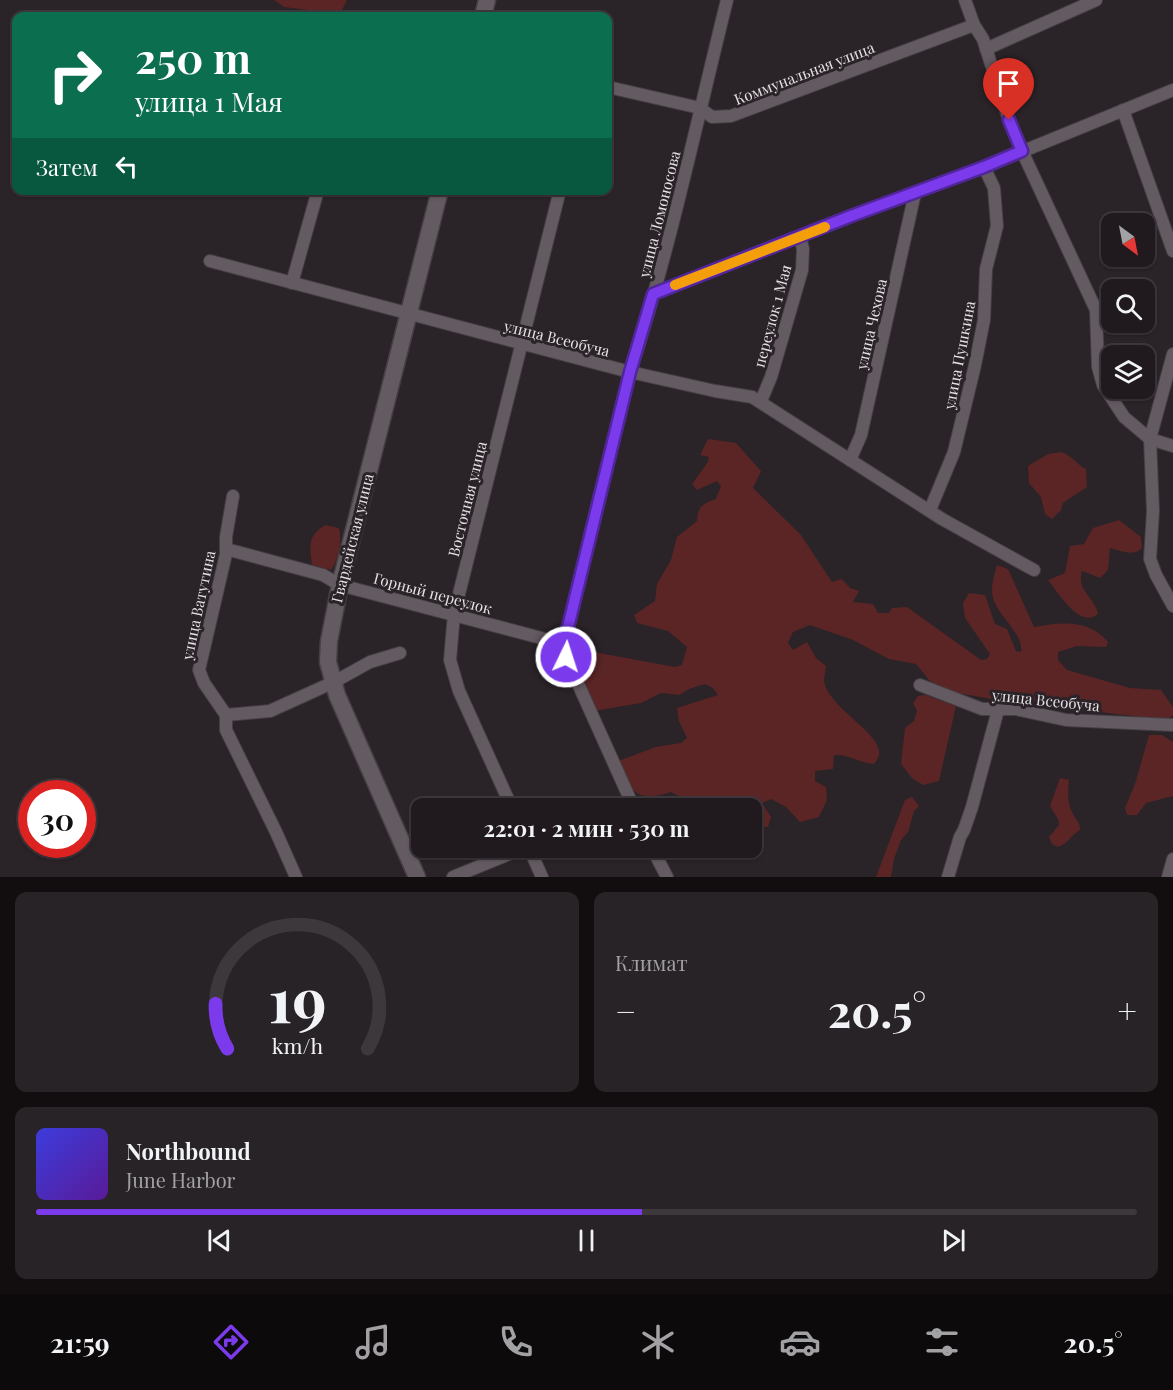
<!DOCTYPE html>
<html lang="ru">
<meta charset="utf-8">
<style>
:root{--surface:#201a1e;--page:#282327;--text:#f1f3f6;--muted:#a2a1a4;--line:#3d383c;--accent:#7c3aed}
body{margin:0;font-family:"Playfair Display",serif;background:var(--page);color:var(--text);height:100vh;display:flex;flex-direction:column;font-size:22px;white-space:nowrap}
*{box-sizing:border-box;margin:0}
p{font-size:20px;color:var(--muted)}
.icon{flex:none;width:33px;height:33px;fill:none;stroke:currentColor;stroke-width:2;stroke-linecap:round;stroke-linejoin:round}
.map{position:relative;height:877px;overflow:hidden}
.side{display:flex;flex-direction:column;gap:15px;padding:15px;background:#120e10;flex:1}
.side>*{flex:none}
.banner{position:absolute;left:12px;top:12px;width:600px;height:183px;border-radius:12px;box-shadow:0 2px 4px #0004,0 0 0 2px var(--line);background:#0b6e4f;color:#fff;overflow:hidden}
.needle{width:39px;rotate:148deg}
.buttons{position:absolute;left:1101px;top:213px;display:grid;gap:12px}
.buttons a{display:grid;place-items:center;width:54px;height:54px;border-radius:12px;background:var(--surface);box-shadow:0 2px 4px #0004,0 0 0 2px var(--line);font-size:30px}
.speed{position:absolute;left:18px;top:780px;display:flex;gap:12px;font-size:30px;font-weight:700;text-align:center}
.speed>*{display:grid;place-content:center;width:78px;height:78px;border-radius:50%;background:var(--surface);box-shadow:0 2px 4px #0004,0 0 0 2px var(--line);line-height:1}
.speed .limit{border:9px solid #d22;background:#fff;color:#111}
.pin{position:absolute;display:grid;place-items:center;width:51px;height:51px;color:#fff;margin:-62px -26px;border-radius:50% 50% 50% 0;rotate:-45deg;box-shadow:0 0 6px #0007}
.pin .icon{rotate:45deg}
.me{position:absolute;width:66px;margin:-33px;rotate:4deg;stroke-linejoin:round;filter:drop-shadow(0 0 4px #0008)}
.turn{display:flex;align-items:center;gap:21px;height:126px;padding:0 24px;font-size:27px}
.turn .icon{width:78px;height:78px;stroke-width:2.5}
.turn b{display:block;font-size:42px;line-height:51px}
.then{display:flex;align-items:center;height:57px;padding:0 24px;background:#0003;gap:12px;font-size:22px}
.big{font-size:45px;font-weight:700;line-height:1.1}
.side .tile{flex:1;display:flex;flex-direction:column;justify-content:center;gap:9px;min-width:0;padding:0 21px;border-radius:12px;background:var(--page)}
.side .dial{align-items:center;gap:0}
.dial svg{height:156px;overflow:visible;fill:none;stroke:var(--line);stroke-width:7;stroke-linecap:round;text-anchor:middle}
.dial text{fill:var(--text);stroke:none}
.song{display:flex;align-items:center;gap:18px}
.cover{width:72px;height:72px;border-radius:9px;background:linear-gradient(135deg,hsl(240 70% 55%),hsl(270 70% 35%))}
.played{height:6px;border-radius:3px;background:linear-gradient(90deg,var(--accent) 55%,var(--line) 55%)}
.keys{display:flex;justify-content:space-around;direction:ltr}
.heat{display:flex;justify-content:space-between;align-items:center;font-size:33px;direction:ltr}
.side .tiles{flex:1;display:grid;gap:15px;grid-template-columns:1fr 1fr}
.tile:last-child{grid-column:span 2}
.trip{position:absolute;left:411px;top:798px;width:351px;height:60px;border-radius:12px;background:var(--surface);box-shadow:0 2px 4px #0004,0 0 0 2px var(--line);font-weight:700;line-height:60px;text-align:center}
.tabs{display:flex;height:96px;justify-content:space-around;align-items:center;background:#0d0a0c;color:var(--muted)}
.tabs .icon{width:42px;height:42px}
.tabs .selected{color:var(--accent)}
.tabs b{font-size:27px;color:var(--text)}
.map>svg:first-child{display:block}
</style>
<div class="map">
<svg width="1173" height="877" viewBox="0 0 1173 877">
<rect width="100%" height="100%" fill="#2a2328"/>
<g fill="#5b2525">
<polygon points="274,0 347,0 340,14 284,7"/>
<path d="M708 439 736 443 761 471 753 488 801 535 832 582 842 579 850 588 859 591 853 602 873 604 878 613H889L892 608 907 607 981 660 987 659 990 654 965 618 963 603 969 593 985 595 995 624 1007 629 1016 651 1021 652C1024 634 997 615 993 598 990 587 994 576 997 565L1008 569 1034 627C1062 622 1089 619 1108 642L1106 647 1077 646 1058 652V660L1067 670 1130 688 1161 690 1173 707V715L1168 720 1003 701 963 694 934 686 916 664 889 659 853 640 810 625 793 632 788 643 793 650 807 642 816 658 826 666C826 670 824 676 824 680 826 707 883 733 879 755 878 759 876 761 874 764 860 763 848 754 834 755L833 769 815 771V781L826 787 827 800 819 817 800 822 786 807 771 799 762 803 771 817 768 827 752 826V808H732L729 804 721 808H696L693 799 683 798 671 792C634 804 631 790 618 761L656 747 681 743 687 738 679 721 677 708 718 695 713 688 705 684 689 689 679 695 661 693 641 703 594 711 568 651 572 648 675 667 682 665 687 647 668 631 637 623 634 615 655 601 657 584 671 560 677 537 697 521C698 506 702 504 716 499L721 486 717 481 697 490 692 484 708 462 709 457 700 455Z"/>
<path d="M1061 452C1072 455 1076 464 1086 469L1087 487 1063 503 1061 510 1052 519 1045 514 1041 497 1029 483 1028 466 1048 454Z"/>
<path d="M1119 520 1141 537 1142 548C1133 557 1122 551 1110 548L1108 570 1100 578 1082 571C1076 591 1095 597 1098 614 1079 629 1059 593 1048 580L1065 573 1070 546 1084 544 1093 528Z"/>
<path d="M325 525 339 528C342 540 339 560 331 570L312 565C310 544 307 537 325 525Z"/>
<polygon points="925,695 956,706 939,781 923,785 912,778 901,764 905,728 914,721 917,711 913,703 918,696"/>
<polygon points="1149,735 1162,735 1173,742 1173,796 1146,803 1137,815 1127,815 1125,808 1135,784"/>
<path d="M1060 778 1069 780C1068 791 1067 802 1072 812 1075 819 1080 821 1080 830 1071 835 1068 844 1058 847L1052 844 1049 837 1059 825 1058 819 1050 806Z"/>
<polygon points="912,797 919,806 914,811 908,832 901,840 894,859 891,877 876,877 905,800"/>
</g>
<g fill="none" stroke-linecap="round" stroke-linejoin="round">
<g stroke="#453f44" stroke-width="14">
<g id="street">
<polyline points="965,0 974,25 983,39 1009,120 1022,151 1096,310 1098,367 1103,385 1124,417 1150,439 1173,446"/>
<polyline points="986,49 1096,0"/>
<polyline points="608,87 700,108 712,117 731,116 974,25"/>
<polyline points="1123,110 1173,251"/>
<polyline points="210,261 630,372 715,391 752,397 942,519 1034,570"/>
<polyline points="292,283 318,190"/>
<polyline points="653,294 851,216 984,167 1173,90"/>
<polyline points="1173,354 1150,439 1153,511 1150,559 1156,575 1173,606"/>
<polyline points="761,401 771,377 802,270 803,249 800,237"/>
<polyline points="850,460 861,435 915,193"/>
<polyline points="233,496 226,537 226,554 199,670 204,683 226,715 226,730 276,832 296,877"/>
<polyline points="930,510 954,452 975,365 984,320 986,269 997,226 994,188 984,167"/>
<polyline points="226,549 323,575 340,585 564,644"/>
<polyline points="920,685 982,709 1016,709 1066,720 1173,725"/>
<polyline points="226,715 270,711 334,682 370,662 400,653"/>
<polyline points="512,808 459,691 450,660 454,614 560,190"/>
<polyline points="615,808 631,802"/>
<path d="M634 808 566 657 564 644 630 372C670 250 696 124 727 0"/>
<polyline points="529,848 542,877"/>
<polyline points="652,848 667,877"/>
<polyline points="453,877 524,848"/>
<polyline points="948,877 960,837 964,830 972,807 998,710"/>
<polyline points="1168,877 1173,859"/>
</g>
</g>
<g stroke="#453f44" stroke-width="19">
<g id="secondary">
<polyline points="483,16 487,0"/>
<polyline points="417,877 337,695 328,662 329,641 340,585 440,190"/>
</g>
</g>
<use href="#street" stroke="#645b62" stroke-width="12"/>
<use href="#secondary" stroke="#645b62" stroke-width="16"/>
</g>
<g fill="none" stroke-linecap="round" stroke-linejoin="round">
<g stroke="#51269a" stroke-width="15">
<polyline id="route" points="566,657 564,644 630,372 653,294 851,216 984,167 1022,151 1009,120"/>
</g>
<use href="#route" stroke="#7c3aed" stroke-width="10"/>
<polyline stroke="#f59e0b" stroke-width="10" points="675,285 825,227"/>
</g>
<g text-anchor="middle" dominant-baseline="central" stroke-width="6" stroke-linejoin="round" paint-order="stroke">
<g font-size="15" fill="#e6e1e5" stroke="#2a2328">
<text transform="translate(804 73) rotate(-21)">Коммунальная улица</text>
<text transform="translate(659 214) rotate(-76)">улица Ломоносова</text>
<text transform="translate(772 316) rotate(-75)">переулок 1 Мая</text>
<text transform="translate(871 324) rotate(-77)">улица Чехова</text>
<text transform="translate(557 338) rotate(14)">улица Всеобуча</text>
<text transform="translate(959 355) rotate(-79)">улица Пушкина</text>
<text transform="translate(467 499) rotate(-76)">Восточная улица</text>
<text transform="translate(352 538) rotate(-76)">Гвардейская улица</text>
<text transform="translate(433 593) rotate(15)">Горный переулок</text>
<text transform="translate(198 605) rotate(-78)">улица Ватутина</text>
<text transform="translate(1046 700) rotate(6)">улица Всеобуча</text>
</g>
</g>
</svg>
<div class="buttons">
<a><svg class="needle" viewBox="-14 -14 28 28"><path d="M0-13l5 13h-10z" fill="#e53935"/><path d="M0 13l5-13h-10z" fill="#a2a1a4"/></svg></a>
<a><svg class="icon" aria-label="search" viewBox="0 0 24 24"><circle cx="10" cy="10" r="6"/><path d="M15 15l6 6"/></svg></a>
<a><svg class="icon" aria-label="layers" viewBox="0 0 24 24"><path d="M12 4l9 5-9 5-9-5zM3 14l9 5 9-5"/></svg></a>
</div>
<div class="speed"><div class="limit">30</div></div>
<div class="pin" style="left:1009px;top:120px;background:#d93025"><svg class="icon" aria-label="arrive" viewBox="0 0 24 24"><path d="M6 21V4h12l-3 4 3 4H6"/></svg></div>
<svg class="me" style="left:566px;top:657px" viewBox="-20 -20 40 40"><circle r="17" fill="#7c3aed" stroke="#fff" stroke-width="3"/><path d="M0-11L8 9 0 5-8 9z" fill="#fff"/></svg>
<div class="trip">22:01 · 2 мин · 530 m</div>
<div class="banner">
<div class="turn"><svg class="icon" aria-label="right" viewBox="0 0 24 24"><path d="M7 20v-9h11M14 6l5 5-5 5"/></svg><div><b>250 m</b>улица 1 Мая</div></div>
<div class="then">Затем<svg class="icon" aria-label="left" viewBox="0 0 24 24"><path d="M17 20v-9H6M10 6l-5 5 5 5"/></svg></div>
</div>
</div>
<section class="side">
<div class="tiles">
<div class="tile dial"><svg viewBox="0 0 100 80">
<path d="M14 69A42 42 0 1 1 86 69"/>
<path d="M14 69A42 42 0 0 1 8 46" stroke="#7c3aed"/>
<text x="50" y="56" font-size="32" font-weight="700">19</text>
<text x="50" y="72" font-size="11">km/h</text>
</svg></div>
<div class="tile"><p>Климат</p>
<div class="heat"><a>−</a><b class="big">20.5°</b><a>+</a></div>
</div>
<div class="tile">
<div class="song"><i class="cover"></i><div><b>Northbound</b><p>June Harbor</p></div></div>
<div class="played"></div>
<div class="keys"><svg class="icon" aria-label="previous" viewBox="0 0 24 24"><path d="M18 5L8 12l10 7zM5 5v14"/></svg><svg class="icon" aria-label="pause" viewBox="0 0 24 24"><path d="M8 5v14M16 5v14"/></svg><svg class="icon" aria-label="next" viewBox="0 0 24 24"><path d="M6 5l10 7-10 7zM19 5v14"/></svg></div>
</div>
</div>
</section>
<nav class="tabs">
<b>21:59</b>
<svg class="icon selected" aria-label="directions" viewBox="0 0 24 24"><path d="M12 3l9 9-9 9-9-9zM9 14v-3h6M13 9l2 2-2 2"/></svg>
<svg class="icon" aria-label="music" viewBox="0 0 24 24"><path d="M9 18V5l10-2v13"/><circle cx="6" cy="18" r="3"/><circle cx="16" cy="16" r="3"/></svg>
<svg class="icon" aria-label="phone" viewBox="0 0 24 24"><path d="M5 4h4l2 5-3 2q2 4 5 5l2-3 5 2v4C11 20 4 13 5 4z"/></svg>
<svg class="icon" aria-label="climate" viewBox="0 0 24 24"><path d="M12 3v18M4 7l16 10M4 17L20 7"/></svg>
<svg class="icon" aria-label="car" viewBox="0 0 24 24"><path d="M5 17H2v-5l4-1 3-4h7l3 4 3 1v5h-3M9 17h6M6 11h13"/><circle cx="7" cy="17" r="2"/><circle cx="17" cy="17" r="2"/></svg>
<svg class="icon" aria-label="filters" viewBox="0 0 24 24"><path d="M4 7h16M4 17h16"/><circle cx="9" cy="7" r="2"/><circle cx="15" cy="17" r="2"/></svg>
<b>20.5°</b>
</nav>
